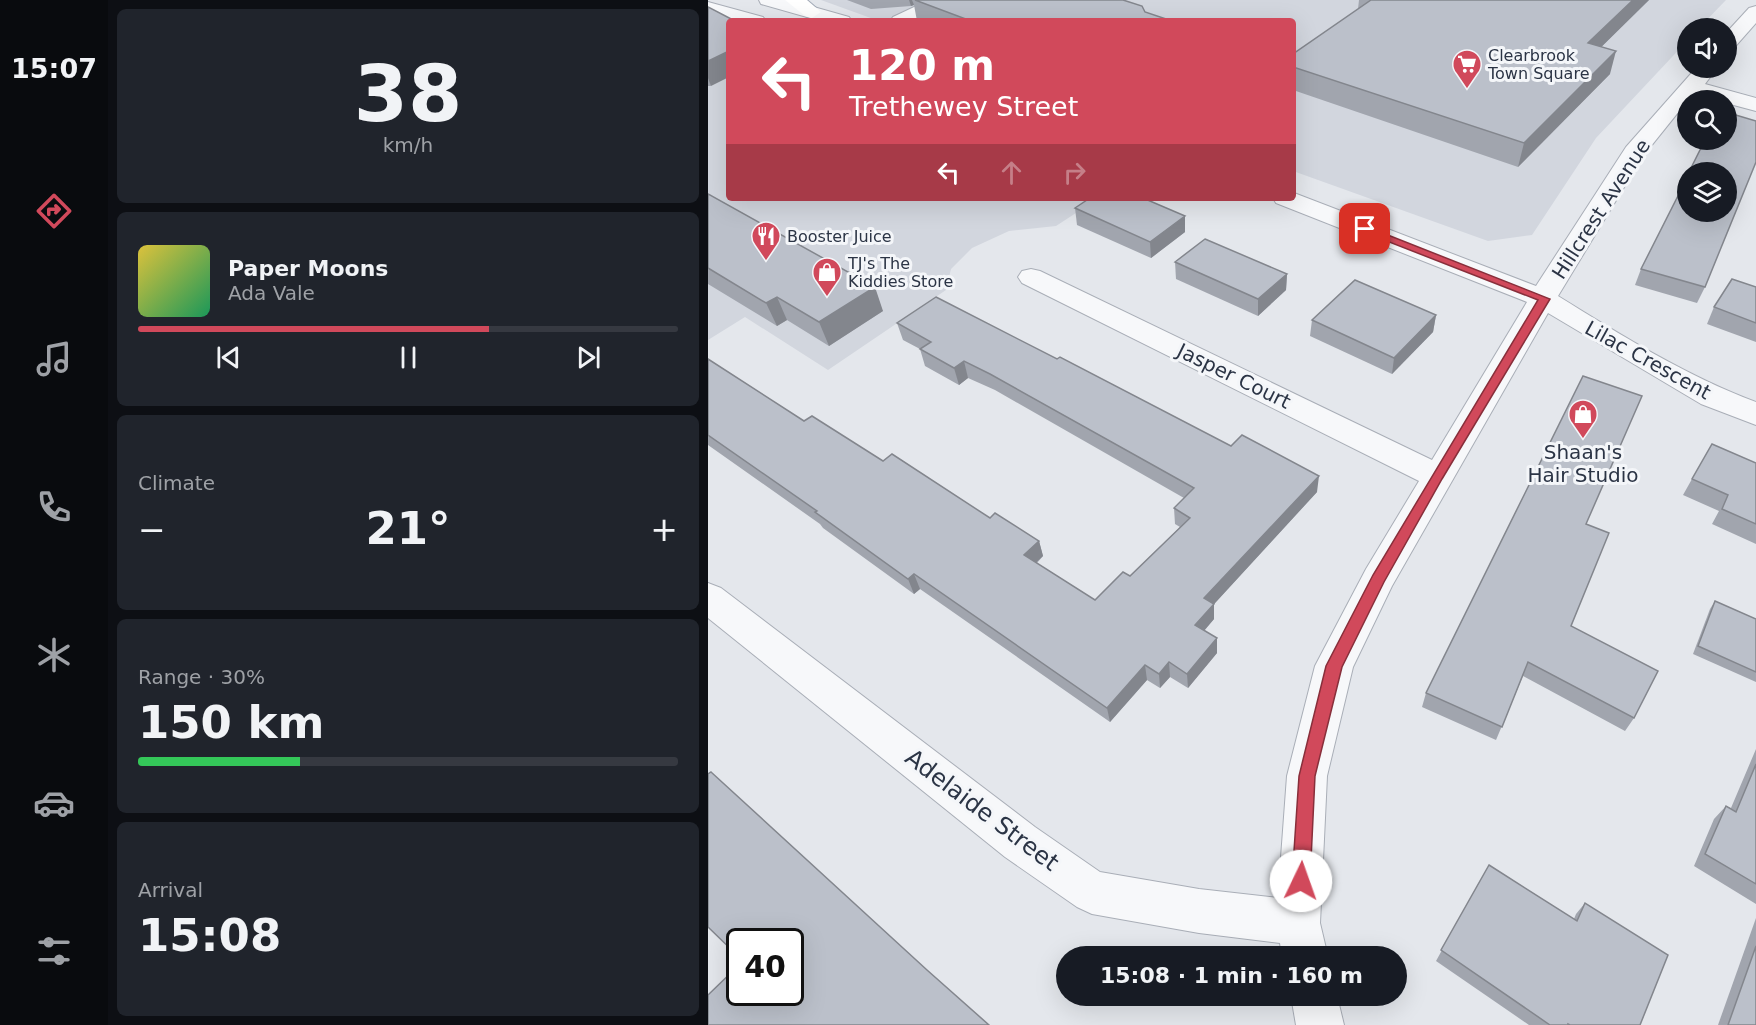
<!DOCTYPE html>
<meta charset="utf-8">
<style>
:root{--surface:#171b24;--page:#20242c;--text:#f1f3f6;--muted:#9ea1a6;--line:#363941;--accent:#d1495b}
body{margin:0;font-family:"DejaVu Sans",sans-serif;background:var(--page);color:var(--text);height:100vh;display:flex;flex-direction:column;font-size:22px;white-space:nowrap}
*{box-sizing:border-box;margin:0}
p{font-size:20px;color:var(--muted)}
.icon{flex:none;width:33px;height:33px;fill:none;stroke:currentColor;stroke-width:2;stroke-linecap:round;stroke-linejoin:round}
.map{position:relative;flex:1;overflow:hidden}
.panel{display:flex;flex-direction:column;gap:9px;padding:9px;background:#0d0f14;width:600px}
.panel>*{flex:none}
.banner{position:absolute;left:18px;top:18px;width:570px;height:183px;border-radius:6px;box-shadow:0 6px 24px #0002;background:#d1495b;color:#fff;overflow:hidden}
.tools{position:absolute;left:969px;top:18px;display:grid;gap:12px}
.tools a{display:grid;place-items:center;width:60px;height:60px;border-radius:50%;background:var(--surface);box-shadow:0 6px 24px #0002;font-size:30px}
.speed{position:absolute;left:18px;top:928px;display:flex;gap:12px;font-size:30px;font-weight:700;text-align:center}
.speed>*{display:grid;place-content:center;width:78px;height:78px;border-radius:50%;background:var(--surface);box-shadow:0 6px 24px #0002;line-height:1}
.speed .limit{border:3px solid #111;border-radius:9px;background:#fff;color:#111}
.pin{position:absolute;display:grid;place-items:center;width:51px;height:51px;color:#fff;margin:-26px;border-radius:12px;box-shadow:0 3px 9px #0006}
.me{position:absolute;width:66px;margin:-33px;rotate:3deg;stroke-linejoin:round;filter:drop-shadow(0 0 4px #0008)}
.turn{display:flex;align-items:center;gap:21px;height:126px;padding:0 24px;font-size:27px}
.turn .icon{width:78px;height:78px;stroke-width:2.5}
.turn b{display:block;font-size:42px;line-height:51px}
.lanes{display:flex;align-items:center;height:57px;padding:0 24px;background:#0003;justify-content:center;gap:30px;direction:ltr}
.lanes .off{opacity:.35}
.big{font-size:45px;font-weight:600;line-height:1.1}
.panel .tile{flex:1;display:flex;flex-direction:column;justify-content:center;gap:9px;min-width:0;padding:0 21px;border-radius:9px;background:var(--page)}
.panel .dial{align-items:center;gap:0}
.dial b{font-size:78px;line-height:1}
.song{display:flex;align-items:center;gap:18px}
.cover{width:72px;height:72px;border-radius:9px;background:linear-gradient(135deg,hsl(50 70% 55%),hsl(150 70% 35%))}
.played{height:6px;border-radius:3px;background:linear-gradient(90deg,var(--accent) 65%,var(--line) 65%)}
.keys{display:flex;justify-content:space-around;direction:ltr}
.heat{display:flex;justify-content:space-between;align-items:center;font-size:33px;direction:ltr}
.charge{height:9px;border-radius:4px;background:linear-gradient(90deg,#34c759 30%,var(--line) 0)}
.trip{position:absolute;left:348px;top:946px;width:351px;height:60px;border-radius:30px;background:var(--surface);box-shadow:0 6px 24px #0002;font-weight:600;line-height:60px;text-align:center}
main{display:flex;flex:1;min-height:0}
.tab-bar{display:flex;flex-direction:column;width:108px;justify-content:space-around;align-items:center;background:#090b0e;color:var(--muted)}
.tab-bar .icon{width:42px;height:42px}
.tab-bar .selected{color:var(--accent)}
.tab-bar b{font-size:27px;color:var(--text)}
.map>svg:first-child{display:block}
</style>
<main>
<nav class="tab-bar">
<b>15:07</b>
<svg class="icon selected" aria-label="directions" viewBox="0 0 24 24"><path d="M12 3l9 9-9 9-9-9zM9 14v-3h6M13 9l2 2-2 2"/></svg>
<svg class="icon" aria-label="music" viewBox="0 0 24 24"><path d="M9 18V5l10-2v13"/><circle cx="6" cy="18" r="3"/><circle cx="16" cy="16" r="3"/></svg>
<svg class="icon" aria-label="phone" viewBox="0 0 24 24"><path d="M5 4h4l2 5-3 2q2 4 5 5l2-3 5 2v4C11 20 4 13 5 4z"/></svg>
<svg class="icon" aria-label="climate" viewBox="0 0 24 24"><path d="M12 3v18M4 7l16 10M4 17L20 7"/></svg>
<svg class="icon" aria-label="car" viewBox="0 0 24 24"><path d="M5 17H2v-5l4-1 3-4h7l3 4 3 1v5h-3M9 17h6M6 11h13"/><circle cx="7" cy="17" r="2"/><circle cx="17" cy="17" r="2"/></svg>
<svg class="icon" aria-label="filters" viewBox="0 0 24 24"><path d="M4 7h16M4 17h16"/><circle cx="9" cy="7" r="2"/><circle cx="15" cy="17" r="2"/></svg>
</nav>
<section class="panel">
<div class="tile dial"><b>38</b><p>km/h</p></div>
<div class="tile">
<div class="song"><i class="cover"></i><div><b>Paper Moons</b><p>Ada Vale</p></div></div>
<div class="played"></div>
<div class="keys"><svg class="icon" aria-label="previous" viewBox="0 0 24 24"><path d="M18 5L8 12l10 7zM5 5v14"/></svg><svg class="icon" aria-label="pause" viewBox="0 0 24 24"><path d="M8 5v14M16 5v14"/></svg><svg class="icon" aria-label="next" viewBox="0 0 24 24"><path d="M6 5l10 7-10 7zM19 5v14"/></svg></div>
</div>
<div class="tile"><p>Climate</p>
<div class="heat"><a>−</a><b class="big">21°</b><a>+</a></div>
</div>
<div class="tile"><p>Range · 30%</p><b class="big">150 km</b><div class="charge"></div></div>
<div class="tile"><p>Arrival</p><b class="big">15:08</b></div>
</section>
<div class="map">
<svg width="1048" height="1025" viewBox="0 0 1048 1025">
<rect width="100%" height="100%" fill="#e4e7ec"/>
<g fill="#d2d6de">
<polygon points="113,0 1018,0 991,28 980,28 979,41 888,138 824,235 780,241 585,171 585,21 171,21"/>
<polygon points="0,23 21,29 21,198 391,198 348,226 301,231 264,248 243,269 238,290 120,370 37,317 0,340"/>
</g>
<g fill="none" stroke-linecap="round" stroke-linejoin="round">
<g stroke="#a9aeb7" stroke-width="2">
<g id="minor">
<polygon points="51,0 81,0 141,17 144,21 113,21 53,4"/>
<polygon points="221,0 245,0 243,4 207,21 182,21 185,17"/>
<polygon points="0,2 55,17 58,21 26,21 0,14"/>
<polygon points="1048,6 1048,23 1025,49 1018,51 1018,33 1041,8"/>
<path d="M988 68H1009L997 84 1048 98V111L1018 103V100L988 94 980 100 935 156 850 296C913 335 978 376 1048 402V425L993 404 840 313 684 586 645 667 619 776 612 923 620 957H574L572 943 491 933 384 914 369 907 297 857 0 618V583L13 588 327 827 392 872 491 889 570 898 579 776 607 666 658 569 711 481 314 283 310 277 314 271 323 269 332 271 724 460 819 302 568 203 565 198H585L586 193 828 286 918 147Z"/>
<polygon points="583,996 629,996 636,1025 588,1025"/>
</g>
</g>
<g stroke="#a3abb8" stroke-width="2">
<polygon id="major" points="77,0 99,0 113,12 104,18 97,16"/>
</g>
<use href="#minor" fill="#f7f8fa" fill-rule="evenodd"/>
<use href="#major" fill="#fff" fill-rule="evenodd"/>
</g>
<g fill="#a1a5ae">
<polygon points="139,0 415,0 437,12 464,21 209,21 206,5 203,6 163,9"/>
<polygon points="651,0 941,0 893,47 902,74 810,167 585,90 585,54 650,9"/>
<polygon points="0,7 3,86 0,86"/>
<polygon points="0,194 175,311 121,346 79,320 69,326 0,284"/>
<polygon points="367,208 477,232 443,258 369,225"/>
<polygon points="467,262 579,274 578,290 550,316 468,279"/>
<polygon points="933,269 997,287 989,303 927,285"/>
<polygon points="1048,287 1048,342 999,324 1006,307"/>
<polygon points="728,315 725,332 684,374 602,336 604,320"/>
<polygon points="189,323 609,492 506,604 506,619 496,631 509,653 480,688 462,677 452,688 439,680 402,722 212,589 206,594 115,528 112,524 0,445 0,359 96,421 175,461 282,518 331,541 335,556 329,563 387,600 422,576 472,527 467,524 466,508 476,498 287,390 260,378 251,385 217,366 212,349 195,340"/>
<polygon points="1048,463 1048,544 1004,524 1011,511 975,495 984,479"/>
<polygon points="878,524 863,626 926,718 917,731 815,676 788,740 714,707 718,693"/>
<polygon points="1007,601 1048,619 1048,682 985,654 1002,609"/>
<polygon points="1048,749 1048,904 986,866 1006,819 1018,806 1023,808"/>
<polygon points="781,865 866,919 868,914 877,903 932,1025 821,1025 728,961"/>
<polygon points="1048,918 1048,1025 1010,1025"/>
</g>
<g fill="#83868d">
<polygon points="201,0 204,0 206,5 203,6"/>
<polygon points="925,0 941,0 874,66 880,43"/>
<polygon points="21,51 21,77 3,86 0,78 0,61"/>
<polygon points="908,51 902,74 810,167 816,143"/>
<polygon points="477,216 477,232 443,258 442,242"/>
<polygon points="579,274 578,290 550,316 550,299"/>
<polygon points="167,287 175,311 121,346 111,322"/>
<polygon points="69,297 79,320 69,326 58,303"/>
<polygon points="728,315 725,332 684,374 686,358"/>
<polygon points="256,361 260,378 251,385 246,368"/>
<polygon points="611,476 609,492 497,614 496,598"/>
<polygon points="331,541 335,556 320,570 316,555"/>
<polygon points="206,574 212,589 206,594 200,579"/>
<polygon points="506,604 506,619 488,640 487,625"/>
<polygon points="509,638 509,653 480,688 479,674"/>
<polygon points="461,662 462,677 452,688 451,674"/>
<polygon points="437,665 439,680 402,722 399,708"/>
</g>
<g fill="#bbc0ca" stroke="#83868d" stroke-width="1.5">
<polygon points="207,0 415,0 434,6 437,12 464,21 263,21"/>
<polygon points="663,0 925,0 880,43 908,51 816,143 585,67 585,54"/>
<polygon points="0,7 27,21 21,21 21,51 0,61"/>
<polygon points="1021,113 1048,121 1048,162 997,287 933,269 980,176 980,212 1018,212 1018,172 981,172 995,144 999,140 1018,140 1018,116"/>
<polygon points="0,194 167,287 111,322 69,297 58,303 0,268"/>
<polygon points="382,198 435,198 477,216 442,242 367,208"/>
<polygon points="497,239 579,274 550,299 467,262"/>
<polygon points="1024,279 1048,287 1048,323 1006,307"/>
<polygon points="647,280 728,315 686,358 604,320"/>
<polygon points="228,297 349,359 352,357 523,446 534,435 611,476 496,598 506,604 487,625 509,638 479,674 461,662 451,674 437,665 399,708 206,574 200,579 107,512 109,511 0,435 0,359 96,421 104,416 175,461 184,454 282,518 287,513 331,541 316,555 387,600 415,572 422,576 482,518 466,508 486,488 282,374 256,361 246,368 212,349 223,342 189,323"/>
<polygon points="875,376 934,396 878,524 901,533 863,626 950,671 926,718 820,662 794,727 718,693"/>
<polygon points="1004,444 1048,463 1048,524 1014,509 1020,495 984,479"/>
<polygon points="1007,601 1048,619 1048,672 990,646"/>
<polygon points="1048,764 1048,884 997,854 1018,806 1028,812"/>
<polygon points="3,772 219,970 281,1025 0,1025 0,995 32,964 32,993 82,993 82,942 32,942 32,958 0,927 0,774"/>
<polygon points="781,865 869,921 877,903 960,955 932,1025 862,1025 860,1024 860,1025 842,1025 733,950"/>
<polygon points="1048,946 1048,1025 1020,1025"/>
</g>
<polygon fill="#d1495b" stroke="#882f3b" stroke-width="1.5" points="657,226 842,299 734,479 676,582 634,667 607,776 602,881 599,888 593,890 586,888 584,881 591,776 618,666 665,575 830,300 653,231 652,229"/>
<defs>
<g id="supermarket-pin" transform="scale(1.5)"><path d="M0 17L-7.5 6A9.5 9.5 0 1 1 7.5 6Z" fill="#d1495b" stroke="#f4f6f9"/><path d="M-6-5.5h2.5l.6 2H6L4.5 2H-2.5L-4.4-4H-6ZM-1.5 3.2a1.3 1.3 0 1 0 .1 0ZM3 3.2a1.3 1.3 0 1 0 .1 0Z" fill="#fff"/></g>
<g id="restaurant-pin" transform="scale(1.5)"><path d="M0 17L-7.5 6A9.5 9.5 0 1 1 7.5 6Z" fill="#d1495b" stroke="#f4f6f9"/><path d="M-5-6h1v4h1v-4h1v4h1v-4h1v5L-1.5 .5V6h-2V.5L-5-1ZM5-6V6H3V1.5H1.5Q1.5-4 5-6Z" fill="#fff"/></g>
<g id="shop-pin" transform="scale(1.5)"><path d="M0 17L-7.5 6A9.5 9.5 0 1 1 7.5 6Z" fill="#d1495b" stroke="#f4f6f9"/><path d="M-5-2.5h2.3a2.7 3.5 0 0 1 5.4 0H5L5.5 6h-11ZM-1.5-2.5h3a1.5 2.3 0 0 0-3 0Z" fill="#fff"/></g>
</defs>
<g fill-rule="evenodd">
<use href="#supermarket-pin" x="759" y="64"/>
<use href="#restaurant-pin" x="58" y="236"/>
<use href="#shop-pin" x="119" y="272"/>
<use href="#shop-pin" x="875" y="414"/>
</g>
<g text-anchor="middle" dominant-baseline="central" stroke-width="6" stroke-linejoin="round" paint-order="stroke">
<g font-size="16" fill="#2b3445" stroke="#f4f6f9" text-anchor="start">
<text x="780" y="55">Clearbrook<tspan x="780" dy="18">Town Square</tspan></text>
<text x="79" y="236">Booster Juice</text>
<text x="140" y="263">TJ's The<tspan x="140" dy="18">Kiddies Store</tspan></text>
</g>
<g font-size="20" fill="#2b3445" stroke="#f4f6f9">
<text transform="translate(893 209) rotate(-57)">Hillcrest Avenue</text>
<text transform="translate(940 360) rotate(29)">Lilac Crescent</text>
<text transform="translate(526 376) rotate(26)">Jasper Court</text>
</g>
<g font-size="20" fill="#2b3445" stroke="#f4f6f9">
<text x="875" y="452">Shaan's<tspan x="875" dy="23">Hair Studio</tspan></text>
</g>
<g font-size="24" fill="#2b3445" stroke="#f4f6f9">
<text transform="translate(274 810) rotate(37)">Adelaide Street</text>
</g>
</g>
</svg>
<div class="tools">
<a><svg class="icon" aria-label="sound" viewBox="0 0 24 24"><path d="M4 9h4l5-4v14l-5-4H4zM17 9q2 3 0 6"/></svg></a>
<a><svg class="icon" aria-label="search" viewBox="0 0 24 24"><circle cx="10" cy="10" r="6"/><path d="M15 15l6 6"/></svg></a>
<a><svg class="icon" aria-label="layers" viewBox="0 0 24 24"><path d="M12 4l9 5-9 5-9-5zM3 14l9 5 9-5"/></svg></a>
</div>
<div class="speed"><div class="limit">40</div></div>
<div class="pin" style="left:657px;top:229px;background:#d93025"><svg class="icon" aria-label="arrive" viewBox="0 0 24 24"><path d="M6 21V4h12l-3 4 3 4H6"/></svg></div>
<svg class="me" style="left:593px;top:881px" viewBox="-20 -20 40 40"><circle r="19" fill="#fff"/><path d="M0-13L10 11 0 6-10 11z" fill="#d1495b"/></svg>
<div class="trip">15:08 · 1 min · 160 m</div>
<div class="banner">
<div class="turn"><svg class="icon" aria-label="left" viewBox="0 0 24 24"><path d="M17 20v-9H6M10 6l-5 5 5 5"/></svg><div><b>120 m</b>Trethewey Street</div></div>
<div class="lanes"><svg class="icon" aria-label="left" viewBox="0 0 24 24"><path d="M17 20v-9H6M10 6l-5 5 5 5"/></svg><svg class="icon off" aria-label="ahead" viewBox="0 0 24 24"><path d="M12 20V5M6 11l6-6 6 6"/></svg><svg class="icon off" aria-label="right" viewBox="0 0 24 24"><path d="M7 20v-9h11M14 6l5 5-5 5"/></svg></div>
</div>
</div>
</main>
